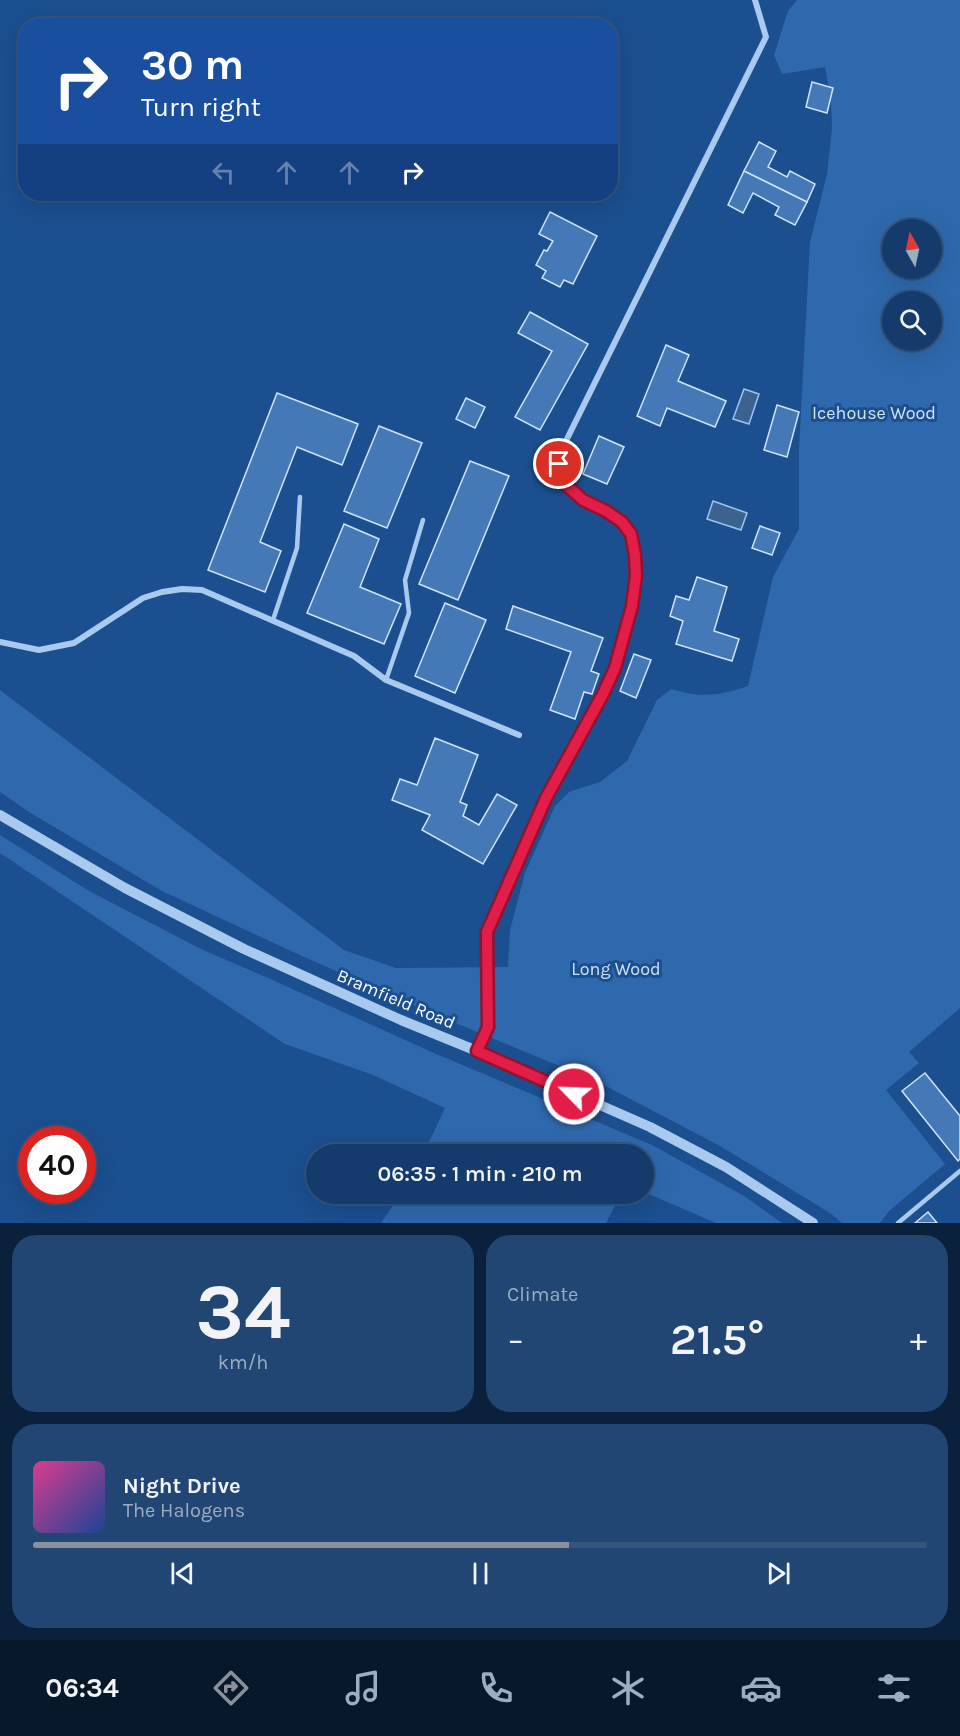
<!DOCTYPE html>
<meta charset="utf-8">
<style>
:root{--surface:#143b6b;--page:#214673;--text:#f1f3f6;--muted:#9dadc1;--line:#33557e;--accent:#8c9099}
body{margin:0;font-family:Karla,sans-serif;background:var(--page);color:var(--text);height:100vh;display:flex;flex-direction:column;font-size:22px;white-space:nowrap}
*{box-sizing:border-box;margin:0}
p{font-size:20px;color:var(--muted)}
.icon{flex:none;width:33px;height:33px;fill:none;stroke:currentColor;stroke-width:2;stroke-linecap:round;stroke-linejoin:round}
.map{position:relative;height:1223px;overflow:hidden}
.sheet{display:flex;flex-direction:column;gap:12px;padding:12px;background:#0b203b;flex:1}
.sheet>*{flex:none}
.top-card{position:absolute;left:18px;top:18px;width:600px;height:183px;border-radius:24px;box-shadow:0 6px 24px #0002,0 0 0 2px var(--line);background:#1a4fa0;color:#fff;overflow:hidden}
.needle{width:39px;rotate:351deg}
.controls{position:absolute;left:882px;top:219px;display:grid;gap:12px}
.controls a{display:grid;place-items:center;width:60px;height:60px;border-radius:50%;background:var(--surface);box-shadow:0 6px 24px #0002,0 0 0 2px var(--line);font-size:30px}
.speed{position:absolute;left:18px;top:1126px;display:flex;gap:12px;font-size:30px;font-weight:700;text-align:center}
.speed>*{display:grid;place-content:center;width:78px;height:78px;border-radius:50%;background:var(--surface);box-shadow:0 6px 24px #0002,0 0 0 2px var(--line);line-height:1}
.speed .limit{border:9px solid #d22;background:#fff;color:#111}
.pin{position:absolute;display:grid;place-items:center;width:51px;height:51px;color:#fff;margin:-26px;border:3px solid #fff;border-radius:50%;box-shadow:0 2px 6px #0007}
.me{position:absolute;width:66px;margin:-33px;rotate:294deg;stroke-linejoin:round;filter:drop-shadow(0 0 4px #0008)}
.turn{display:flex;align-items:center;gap:21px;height:126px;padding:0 24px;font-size:27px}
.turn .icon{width:78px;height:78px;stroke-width:2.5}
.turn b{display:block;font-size:42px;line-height:51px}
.lanes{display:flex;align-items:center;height:57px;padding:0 24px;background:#0003;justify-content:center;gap:30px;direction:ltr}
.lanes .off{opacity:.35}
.big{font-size:45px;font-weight:600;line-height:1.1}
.sheet .card{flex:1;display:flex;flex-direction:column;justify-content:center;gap:9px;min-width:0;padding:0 21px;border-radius:24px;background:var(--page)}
.sheet .dial{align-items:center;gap:0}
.dial b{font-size:78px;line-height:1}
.song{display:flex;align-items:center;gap:18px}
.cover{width:72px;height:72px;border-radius:9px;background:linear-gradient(135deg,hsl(330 70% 55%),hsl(220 70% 35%))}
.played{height:6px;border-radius:3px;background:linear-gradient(90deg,var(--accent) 60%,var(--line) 60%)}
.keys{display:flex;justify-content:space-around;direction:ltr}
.heat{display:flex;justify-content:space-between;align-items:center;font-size:33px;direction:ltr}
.sheet .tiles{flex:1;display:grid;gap:12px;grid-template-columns:1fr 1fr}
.card:last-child{grid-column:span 2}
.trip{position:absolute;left:306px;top:1144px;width:348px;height:60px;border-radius:30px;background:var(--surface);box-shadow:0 6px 24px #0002,0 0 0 2px var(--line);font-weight:600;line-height:60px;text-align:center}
.dock{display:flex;height:96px;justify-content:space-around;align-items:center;background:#08182b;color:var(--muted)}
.dock .icon{width:42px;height:42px}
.dock .active{color:var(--accent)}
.dock b{font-size:27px;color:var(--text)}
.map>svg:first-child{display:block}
</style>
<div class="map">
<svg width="960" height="1223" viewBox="0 0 960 1223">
<rect width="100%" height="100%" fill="#1b4f8f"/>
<g fill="#2e69ad" fill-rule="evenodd">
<path d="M797 0H960V1008L909 1052 919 1063 886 1090 945 1164 889 1211 880 1223H842L830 1213 720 1146 596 1081 424 1010 293 952 162 891 29 812 0 792V690L344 950 396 968 508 967 510 930 525 873 555 806 569 792 600 782 627 761 657 700 671 689C700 698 719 696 748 686L773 577 799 529V449L810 242 827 174 832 128 831 98 825 67 782 74 774 55 788 11ZM892 230H932V268H892ZM892 302H932V340H892Z"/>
<polygon points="0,835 89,891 203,950 268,978 434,1053 652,1145 744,1196 782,1223 716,1223 644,1192 644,1155 423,1155 445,1108 373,1075 285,1044 0,853"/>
<polygon points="401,1194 621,1194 606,1223 381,1223"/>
</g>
<g fill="#3c6290" stroke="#9cc4f0" stroke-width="1.5">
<polygon points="744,389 759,394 749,424 733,419"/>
<polygon points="713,501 747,513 741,530 707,519"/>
</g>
<g fill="#4478b7" stroke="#cfe3fa" stroke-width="1.5">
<polygon points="812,82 833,88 827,113 806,107"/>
<polygon points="759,142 776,151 768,167 787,177 790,171 815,184 807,202 744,171"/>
<polygon points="744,171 807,202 795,225 775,215 779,207 753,193 743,213 728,205"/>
<polygon points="550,212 597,236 573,284 564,280 560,287 542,278 546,271 536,265 544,250 547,251 553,241 539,234"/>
<polygon points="530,312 588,344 540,430 515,417 552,351 518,333"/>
<polygon points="666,345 689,355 678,381 726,401 715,427 667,408 660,426 637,416"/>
<polygon points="277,393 358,424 342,465 297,447 260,542 281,551 265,592 208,570"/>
<polygon points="466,398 485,407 475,428 456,419"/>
<polygon points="777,405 799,412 787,457 764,450"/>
<polygon points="379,426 422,443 387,528 344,511"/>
<polygon points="599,436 624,447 607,484 583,474"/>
<polygon points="470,461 509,476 458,600 419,584"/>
<polygon points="344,524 379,539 360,587 401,604 384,644 307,613"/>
<polygon points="760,526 780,533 772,555 752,548"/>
<polygon points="697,577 727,587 714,631 739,639 732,661 676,644 683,621 670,616 676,596 689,600"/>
<polygon points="445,603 486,620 455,693 415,676"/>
<polygon points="513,606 603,638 591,671 599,674 592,694 584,692 575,719 550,710 571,652 506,629"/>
<polygon points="634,654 651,660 636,698 620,691"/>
<polygon points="435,738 478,755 460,802 467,805 463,816 479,825 497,794 517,805 483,864 422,830 430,815 392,800 400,779 417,785"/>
<polygon points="925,1073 960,1116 960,1159 958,1161 902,1091"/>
<polygon points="928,1212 937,1223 915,1223"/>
</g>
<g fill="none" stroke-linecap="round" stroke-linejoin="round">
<g stroke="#a9c9ee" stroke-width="4.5">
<polyline points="273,620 297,548 300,497"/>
<polyline points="386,680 409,613 405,580 423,520"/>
<polyline points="898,1223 960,1171"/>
</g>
<g stroke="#a9c9ee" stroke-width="6">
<polyline points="0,642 39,650 74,643 143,598 162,592 182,589 202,590 354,656 386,680 519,735"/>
<polyline points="477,1051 487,1027 487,932 546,798 603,694 615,668 632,606 636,576 635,555 631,534 623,522 606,511 583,500 564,483 560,474 561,451 766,37 755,0"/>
</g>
<polyline stroke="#a9c9ee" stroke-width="10" points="0,815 125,888 244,949 401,1020 477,1051 650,1127 726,1167 813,1223"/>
</g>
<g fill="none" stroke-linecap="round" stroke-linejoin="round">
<g stroke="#92132f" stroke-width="15">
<polyline id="route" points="559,464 560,474 564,483 583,500 606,511 622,522 631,534 635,555 636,576 632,606 615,668 603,694 546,798 487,932 488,1027 477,1051 574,1094"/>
</g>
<use href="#route" stroke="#e11d48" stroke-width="10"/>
</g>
<g text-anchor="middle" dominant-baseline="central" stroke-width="6" stroke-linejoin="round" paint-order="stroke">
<g font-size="18" fill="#cfe3fa" stroke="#1b4f8f">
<text x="874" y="413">Icehouse Wood</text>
<text x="616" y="969">Long Wood</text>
</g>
<g font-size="18" fill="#fff" stroke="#1b4f8f">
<text transform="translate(396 999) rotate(23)">Bramfield Road</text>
</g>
</g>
</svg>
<div class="controls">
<a><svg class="needle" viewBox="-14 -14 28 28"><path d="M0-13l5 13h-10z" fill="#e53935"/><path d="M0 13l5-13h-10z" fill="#9dadc1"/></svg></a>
<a><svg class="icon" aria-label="search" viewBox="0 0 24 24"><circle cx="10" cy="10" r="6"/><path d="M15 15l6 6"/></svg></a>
</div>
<div class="speed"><div class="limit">40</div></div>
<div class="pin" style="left:559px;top:464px;background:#d93025"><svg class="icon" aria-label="arrive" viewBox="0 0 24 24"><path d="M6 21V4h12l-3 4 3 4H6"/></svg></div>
<svg class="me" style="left:574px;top:1094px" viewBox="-20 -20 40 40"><circle r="17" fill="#e11d48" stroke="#fff" stroke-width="3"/><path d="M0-11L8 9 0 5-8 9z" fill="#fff"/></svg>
<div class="trip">06:35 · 1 min · 210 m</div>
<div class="top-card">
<div class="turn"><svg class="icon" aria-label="right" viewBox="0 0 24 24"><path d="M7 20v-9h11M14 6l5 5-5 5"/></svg><div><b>30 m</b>Turn right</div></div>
<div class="lanes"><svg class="icon off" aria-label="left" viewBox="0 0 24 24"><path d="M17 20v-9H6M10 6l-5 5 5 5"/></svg><svg class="icon off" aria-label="ahead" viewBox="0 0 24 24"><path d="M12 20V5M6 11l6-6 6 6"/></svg><svg class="icon off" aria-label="ahead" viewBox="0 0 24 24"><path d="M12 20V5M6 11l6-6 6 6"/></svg><svg class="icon" aria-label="right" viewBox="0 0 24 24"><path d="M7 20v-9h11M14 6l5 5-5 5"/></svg></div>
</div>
</div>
<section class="sheet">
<div class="tiles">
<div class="card dial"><b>34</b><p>km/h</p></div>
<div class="card"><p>Climate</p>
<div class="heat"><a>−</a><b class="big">21.5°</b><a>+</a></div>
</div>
<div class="card">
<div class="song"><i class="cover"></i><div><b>Night Drive</b><p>The Halogens</p></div></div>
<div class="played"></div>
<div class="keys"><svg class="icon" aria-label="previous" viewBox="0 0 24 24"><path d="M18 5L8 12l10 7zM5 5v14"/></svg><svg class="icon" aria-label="pause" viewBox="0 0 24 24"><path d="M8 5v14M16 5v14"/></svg><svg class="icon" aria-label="next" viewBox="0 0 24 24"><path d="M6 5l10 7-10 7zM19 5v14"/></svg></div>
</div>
</div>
</section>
<nav class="dock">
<b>06:34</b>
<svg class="icon active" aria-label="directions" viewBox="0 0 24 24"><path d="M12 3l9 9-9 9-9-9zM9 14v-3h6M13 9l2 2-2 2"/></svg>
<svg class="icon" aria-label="music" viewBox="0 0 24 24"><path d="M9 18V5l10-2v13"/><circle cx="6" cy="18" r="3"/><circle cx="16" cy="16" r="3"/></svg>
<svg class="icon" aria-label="phone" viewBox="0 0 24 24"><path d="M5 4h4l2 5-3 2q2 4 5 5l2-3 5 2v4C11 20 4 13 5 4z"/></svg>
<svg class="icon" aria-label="climate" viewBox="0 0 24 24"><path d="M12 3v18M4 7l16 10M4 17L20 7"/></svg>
<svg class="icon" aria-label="car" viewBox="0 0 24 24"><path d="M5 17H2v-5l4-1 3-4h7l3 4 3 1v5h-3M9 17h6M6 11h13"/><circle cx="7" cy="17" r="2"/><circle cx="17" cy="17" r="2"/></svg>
<svg class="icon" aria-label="filters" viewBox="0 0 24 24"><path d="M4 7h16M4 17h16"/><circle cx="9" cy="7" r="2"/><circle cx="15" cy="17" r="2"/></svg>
</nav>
